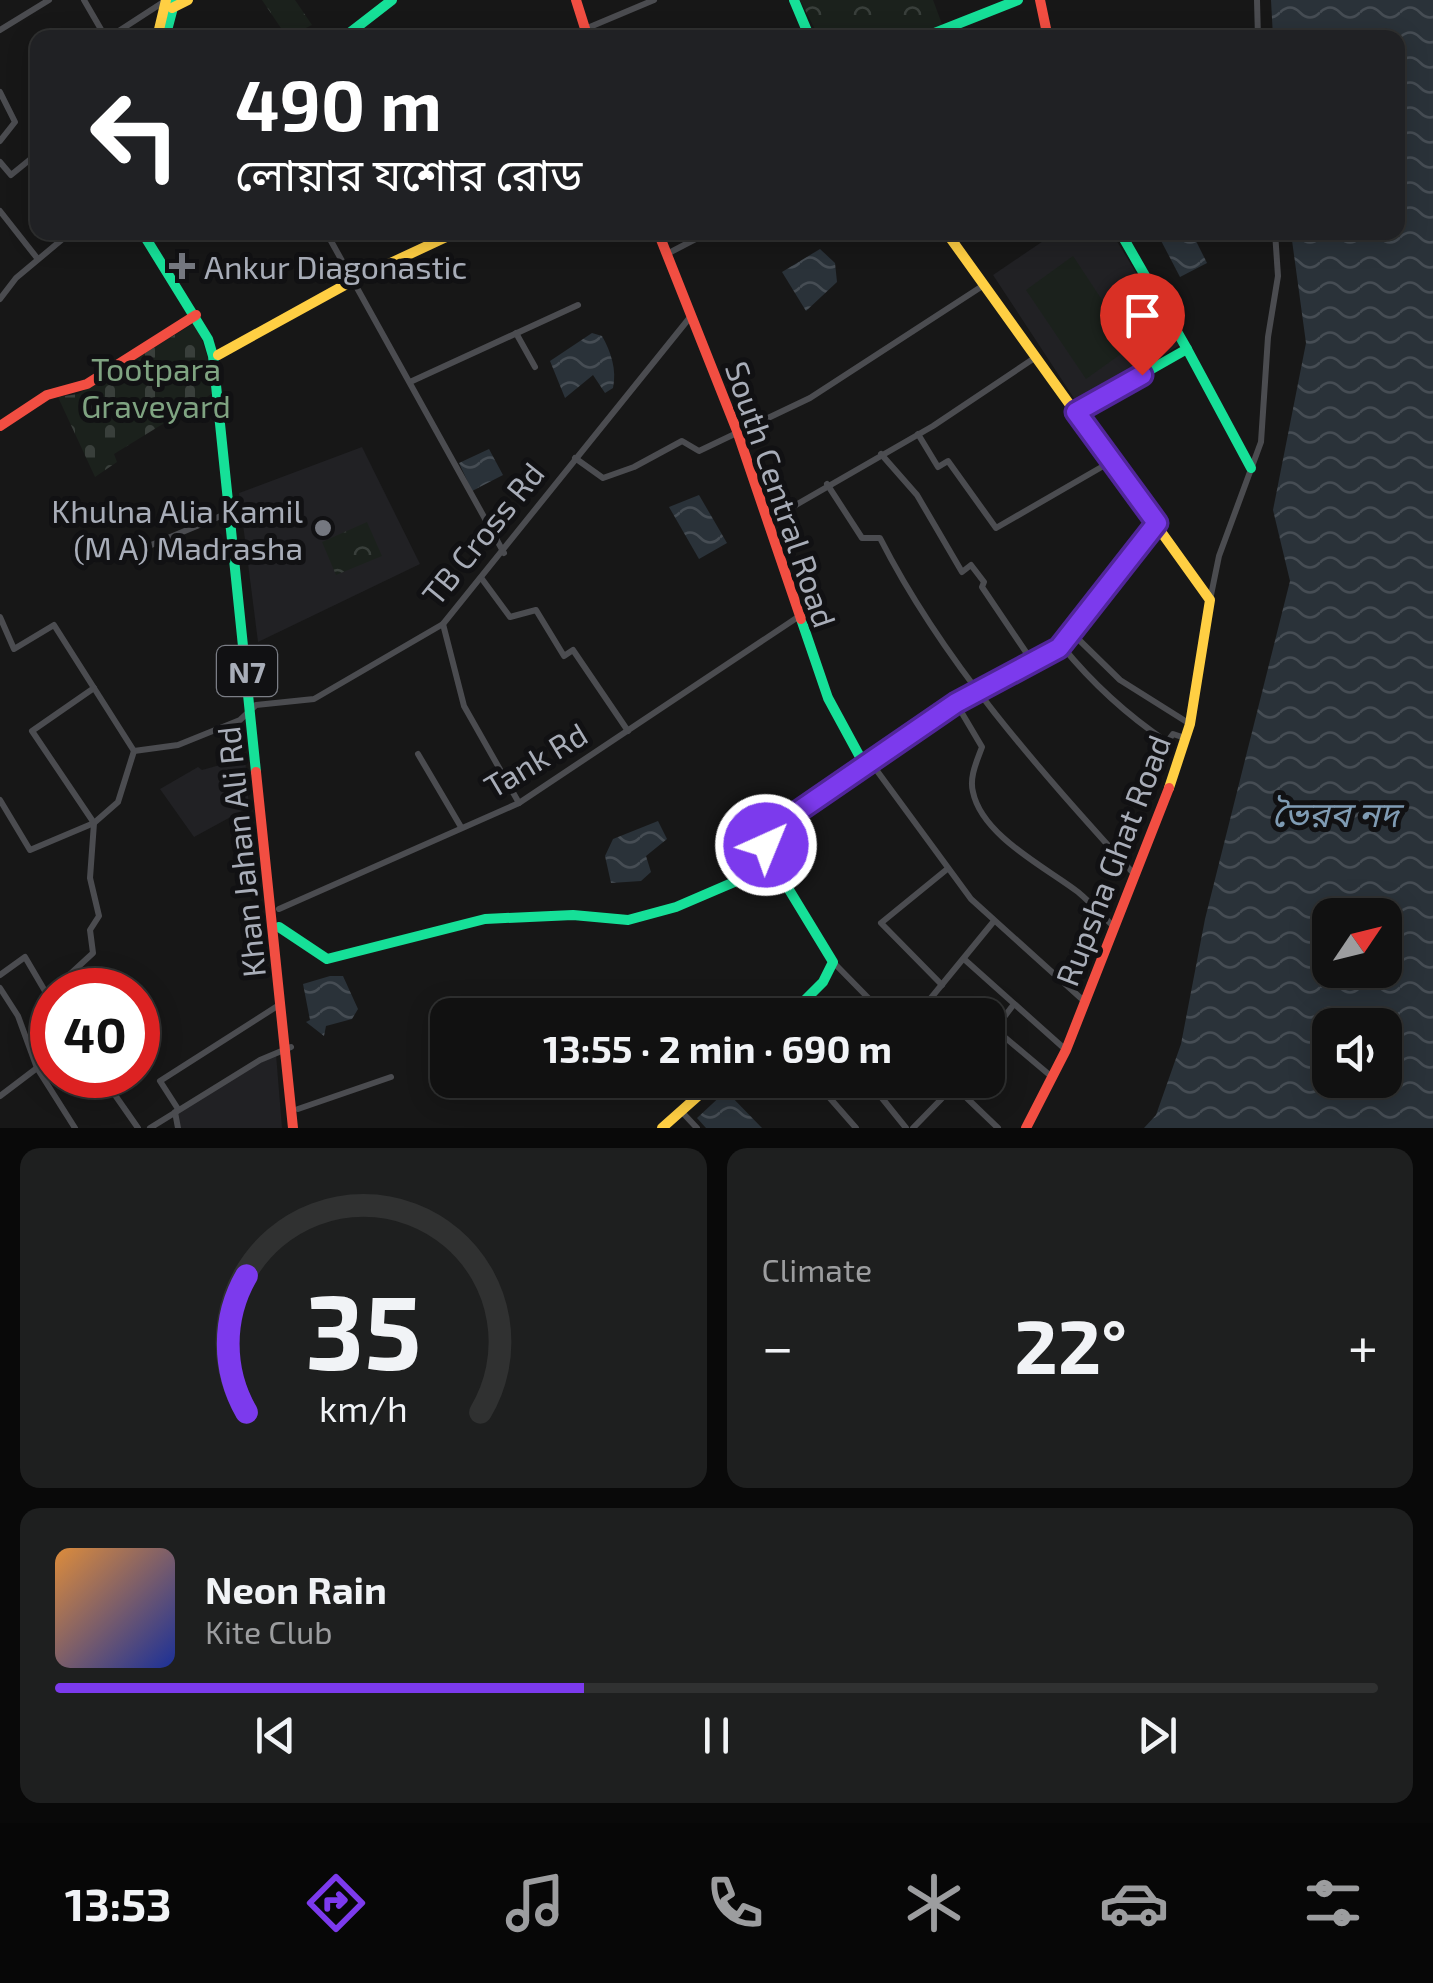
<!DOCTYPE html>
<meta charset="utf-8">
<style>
:root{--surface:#111;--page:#1e1f1f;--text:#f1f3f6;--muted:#9c9d9f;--line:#303131;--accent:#7c3aed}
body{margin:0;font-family:"Exo 2","Noto Sans Bengali",sans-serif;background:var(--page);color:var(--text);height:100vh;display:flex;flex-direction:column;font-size:38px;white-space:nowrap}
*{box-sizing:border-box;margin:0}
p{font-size:32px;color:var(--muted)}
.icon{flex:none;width:55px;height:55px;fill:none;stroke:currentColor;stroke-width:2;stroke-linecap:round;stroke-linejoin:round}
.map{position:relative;height:1128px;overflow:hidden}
.side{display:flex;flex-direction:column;gap:20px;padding:20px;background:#090909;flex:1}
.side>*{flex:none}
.banner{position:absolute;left:30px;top:30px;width:1375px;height:210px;border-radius:20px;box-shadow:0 5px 25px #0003,0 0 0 2px var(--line);background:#202124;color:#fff;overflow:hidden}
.needle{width:65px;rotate:55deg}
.controls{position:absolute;left:1312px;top:898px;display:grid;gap:20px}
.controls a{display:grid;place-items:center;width:90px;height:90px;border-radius:20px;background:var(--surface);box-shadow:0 5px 25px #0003,0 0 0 2px var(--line);font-size:50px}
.speed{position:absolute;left:30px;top:968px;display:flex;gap:20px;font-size:50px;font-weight:700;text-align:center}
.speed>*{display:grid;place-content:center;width:130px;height:130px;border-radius:50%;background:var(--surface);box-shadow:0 5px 25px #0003,0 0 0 2px var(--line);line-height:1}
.speed .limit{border:15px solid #d22;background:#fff;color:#111}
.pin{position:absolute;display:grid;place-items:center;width:85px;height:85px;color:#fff;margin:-102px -42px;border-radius:50% 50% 50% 0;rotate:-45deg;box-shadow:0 0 10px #0007}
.pin .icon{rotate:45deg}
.me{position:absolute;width:110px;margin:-55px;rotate:44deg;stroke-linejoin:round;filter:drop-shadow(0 0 8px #0008)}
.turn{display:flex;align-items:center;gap:35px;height:210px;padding:0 40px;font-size:45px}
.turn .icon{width:130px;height:130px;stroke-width:2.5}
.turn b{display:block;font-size:70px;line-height:85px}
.big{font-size:75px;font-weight:700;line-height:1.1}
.side .card{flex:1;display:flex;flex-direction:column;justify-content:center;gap:15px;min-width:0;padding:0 35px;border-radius:20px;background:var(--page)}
.side .dial{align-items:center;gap:0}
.dial svg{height:260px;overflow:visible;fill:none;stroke:var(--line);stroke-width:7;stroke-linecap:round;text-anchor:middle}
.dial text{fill:var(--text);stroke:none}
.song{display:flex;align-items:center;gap:30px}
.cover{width:120px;height:120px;border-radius:15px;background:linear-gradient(135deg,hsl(30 70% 55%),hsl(230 70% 35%))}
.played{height:10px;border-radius:5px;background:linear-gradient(90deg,var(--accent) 40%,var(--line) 40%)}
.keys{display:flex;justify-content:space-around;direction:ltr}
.heat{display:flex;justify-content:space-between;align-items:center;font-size:55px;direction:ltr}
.side .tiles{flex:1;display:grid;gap:20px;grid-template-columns:1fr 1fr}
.card:last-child{grid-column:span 2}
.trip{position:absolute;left:430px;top:998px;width:575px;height:100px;border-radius:20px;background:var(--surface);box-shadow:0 5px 25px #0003,0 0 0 2px var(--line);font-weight:700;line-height:100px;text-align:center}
.dock{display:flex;height:160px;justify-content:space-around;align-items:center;background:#070707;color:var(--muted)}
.dock .icon{width:70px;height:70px}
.dock .current{color:var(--accent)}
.dock b{font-size:45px;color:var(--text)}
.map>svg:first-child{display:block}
</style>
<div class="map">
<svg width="1433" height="1128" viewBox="0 0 1433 1128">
<defs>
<pattern id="cemetery-stones" width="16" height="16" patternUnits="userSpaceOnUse" patternTransform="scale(2.5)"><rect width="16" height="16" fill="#1b211c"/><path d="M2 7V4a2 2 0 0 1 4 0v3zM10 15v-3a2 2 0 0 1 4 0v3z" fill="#393f3b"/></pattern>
<pattern id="park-crowns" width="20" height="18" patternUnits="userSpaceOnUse" patternTransform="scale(2.5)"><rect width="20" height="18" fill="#1b211c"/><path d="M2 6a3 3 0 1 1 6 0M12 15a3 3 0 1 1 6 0" fill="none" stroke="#393f3b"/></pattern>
<pattern id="water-waves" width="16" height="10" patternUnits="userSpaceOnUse" patternTransform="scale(2.5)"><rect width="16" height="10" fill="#2a3239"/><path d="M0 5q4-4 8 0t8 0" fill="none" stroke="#464d54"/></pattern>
</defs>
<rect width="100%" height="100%" fill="#171717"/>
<g fill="#212124">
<polygon points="1055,233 1112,233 1180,345 1079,406 993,275"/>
<polygon points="362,447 420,564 258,642 239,493"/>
<polygon points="245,758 249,807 194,837 160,789 198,767 202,770"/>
<polygon points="276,1054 282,1128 178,1128 175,1112"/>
</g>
<polygon fill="url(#cemetery-stones)" points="196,322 218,390 114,454 117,462 95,477 58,397 78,394"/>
<g fill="url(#park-crowns)">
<polygon points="262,0 295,0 312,25 287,37"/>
<polygon points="800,0 933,0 943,27 915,37 819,37"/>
<polygon points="367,522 382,556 336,575 322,542"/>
</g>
<polygon fill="#1b211c" points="1073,256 1104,303 1125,351 1086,379 1026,290"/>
<g fill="url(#water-waves)" fill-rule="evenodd">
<path d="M1271 0H1433V1128H1144L1156 1115 1181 1044 1205 919 1290 581 1273 510 1306 343 1291 233 1398 232V38L1273 37ZM1330 915H1385V970H1330ZM1330 1025H1385V1080H1330Z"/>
<polygon points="1157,233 1192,233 1207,263 1180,277"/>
<polygon points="820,249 835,263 837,282 806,311 782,272"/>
<path d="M592 333 602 336C611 352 617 370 613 388L605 393 593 375 565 398 550 361Z"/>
<polygon points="489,449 503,475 472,491 459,463"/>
<polygon points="699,495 727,543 699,559 669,507"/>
<polygon points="658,821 667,839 646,856 651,872 641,881 611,883 605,856 613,839"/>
<polygon points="330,976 343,976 358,1009 352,1019 326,1026 324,1036 306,1022 310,1020 303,984"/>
<polygon points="726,1091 762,1128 706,1128 697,1118"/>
</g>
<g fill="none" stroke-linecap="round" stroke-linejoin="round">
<g stroke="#4b4c50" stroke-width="6">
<polyline points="84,0 106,38"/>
<polyline points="1257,0 1258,38"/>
<polyline points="585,29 654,0"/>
<polyline points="0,30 49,0"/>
<polyline points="108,38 165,1"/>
<polyline points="0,92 15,122 0,141"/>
<polyline points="0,162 11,175 38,153"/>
<polyline points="0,211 37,258"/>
<polyline points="326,232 504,553"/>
<polyline points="667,254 709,232"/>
<polyline points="0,299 16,278 71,232"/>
<polyline points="516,333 535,367"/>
<polyline points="410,382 578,305"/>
<polyline points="918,434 938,467 948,461 996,528 1112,461"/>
<polyline points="881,454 917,495 962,572 971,565 984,582 982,587 1034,664"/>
<polyline points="575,458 603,478 634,467 682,441 699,451 810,398 984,285"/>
<path d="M827 484 862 538H880C944 664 1040 770 1134 874"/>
<polyline points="768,521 933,426 1036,357"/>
<polyline points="144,548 228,513"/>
<polyline points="482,579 510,617 536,610 564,656 573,650 628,731"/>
<polyline points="1210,600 1219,556 1261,442 1268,337 1278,276 1275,232"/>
<polyline points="0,617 14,649 54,625 134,751"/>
<polyline points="443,624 464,706 519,803"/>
<polyline points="1072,633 1120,680 1190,724"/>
<path d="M1062 646C1092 683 1127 715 1167 742L1173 734 1185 738"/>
<path d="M956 703 982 747C977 761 969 777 973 792 982 836 1047 868 1078 892 1090 902 1101 914 1112 925"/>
<polyline points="134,751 178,745 240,720 256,705 314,699 443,624 691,316"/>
<polyline points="418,754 461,827"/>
<polyline points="872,764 971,899 1084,1001"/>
<polyline points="0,800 30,850 94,823 32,731 94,688"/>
<polyline points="279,909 519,803 798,617"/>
<polyline points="964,959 1066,1050"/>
<polyline points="833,962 885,1015"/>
<polyline points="0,975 25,957 52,1003"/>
<polyline points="942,985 881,923 946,870"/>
<polyline points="0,988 18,1016 37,1068 75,1128"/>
<polyline points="78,990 67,977 93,953 90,930 99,916 90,878 94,823 118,802 134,751"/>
<polyline points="1014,1004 995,1029 1052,1077"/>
<polyline points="917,1015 994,921"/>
<polyline points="101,1075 138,1128"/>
<polyline points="814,1080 856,1128"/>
<polyline points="873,1080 869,1082 906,1128"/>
<polyline points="923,1080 940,1100"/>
<polyline points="948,1080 998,1128"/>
<polyline points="0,1096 37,1068"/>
<polyline points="178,1109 160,1081 279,1005"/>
<polyline points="298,1109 391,1077"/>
<polyline points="681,1111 697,1128"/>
<polyline points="175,1112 178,1128"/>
<polyline points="150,1128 260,1060 291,1047"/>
<polyline points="913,1128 954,1086"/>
</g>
<g stroke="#16e098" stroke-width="10">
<polyline points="794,0 810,38"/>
<polyline points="165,38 175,0"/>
<polyline points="343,38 392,0"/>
<polyline points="922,38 1018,0"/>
<polyline points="142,232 208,339 213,356 256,772"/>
<polyline points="1187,349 1251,468"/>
<polyline points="1076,412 1187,349 1120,232"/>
<polyline points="801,619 828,698 866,768"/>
<polyline points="279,927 327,959 485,919 573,915 628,920 676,907 774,865"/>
<polyline points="790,1015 823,982 833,962 774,865 767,834 956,703 1059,649 1157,523"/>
</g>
<g stroke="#ffcf43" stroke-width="10">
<polyline points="172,8 188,0"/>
<polyline points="157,38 166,0"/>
<polyline points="946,232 1210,600 1190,724 1169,788"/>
<polyline points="218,355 354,280 457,232"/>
<polyline points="662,1128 716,1080"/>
</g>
<g stroke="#f24e42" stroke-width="10">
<polyline points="576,0 588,38"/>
<polyline points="1040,0 1048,38"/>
<polyline points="658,232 737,431 801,619"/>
<polyline points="0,426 47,395 87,384 196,315"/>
<polyline points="256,772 293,1128"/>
<polyline points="1026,1128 1066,1050 1169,788"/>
</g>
</g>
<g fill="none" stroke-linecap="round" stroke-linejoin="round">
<g stroke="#51269a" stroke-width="25">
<polyline id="route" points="766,845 774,828 956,703 1059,648 1157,523 1076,412 1142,375"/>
</g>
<use href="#route" stroke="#7c3aed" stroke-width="18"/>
</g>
<g fill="#757880" stroke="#111113" stroke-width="4">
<path d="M177 251h10v10h10v10h-10v10h-10v-10h-10v-10h10z"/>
<circle cx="323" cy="528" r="10"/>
</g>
<g text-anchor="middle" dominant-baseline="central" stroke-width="10" stroke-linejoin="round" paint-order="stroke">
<rect fill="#111113" stroke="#7b7e86" stroke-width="2.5" x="217" y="646" width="60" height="50" rx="8"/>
<g font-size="30" font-weight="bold" fill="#a8adb8">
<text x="247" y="671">N7</text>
</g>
<g font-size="32" fill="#a8adb8" stroke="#111113" text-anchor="start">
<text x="204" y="266">Ankur Diagonastic</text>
<text x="303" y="510" text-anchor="end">Khulna Alia Kamil<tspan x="303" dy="37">(M A) Madrasha</tspan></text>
</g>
<g font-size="32" fill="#7fa381" stroke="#111113">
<text x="156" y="368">Tootpara<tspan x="156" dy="37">Graveyard</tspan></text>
</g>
<g font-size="32" fill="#a8adb8" stroke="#111113">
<text transform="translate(782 494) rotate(71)">South Central Road</text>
<text transform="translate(482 533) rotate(-51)">TB Cross Rd</text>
<text transform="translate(535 759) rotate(-31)">Tank Rd</text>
<text transform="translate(240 852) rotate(-96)">Khan Jahan Ali Rd</text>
<text transform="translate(1112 860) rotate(-69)">Rupsha Ghat Road</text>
</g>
<g font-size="35" font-style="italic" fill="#7f9bb3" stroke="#111113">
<text x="1335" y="813">ভৈরব নদ</text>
</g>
</g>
</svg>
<div class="controls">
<a><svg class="needle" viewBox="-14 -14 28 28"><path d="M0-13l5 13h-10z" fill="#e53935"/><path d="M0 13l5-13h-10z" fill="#9c9d9f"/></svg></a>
<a><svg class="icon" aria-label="sound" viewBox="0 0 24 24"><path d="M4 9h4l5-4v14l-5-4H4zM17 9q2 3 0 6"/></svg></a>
</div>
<div class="speed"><div class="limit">40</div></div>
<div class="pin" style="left:1142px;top:375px;background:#d93025"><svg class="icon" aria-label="arrive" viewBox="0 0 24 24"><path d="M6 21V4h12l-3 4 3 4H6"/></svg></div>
<svg class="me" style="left:766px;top:845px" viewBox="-20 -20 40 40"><circle r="17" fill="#7c3aed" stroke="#fff" stroke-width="3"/><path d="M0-11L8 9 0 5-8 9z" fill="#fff"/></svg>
<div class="trip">13:55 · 2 min · 690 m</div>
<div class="banner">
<div class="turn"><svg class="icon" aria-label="left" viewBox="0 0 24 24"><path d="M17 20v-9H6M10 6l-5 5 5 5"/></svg><div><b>490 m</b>লোয়ার যশোর রোড</div></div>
</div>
</div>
<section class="side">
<div class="tiles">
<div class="card dial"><svg viewBox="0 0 100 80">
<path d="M14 69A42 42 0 1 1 86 69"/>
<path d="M14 69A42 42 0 0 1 14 27" stroke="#7c3aed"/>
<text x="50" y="56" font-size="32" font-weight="700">35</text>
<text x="50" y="72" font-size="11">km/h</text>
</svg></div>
<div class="card"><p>Climate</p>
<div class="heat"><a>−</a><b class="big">22°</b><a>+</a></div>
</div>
<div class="card">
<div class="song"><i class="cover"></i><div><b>Neon Rain</b><p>Kite Club</p></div></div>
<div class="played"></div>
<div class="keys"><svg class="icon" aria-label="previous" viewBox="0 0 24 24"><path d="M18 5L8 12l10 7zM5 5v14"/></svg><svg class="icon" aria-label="pause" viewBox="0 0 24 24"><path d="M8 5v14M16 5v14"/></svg><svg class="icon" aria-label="next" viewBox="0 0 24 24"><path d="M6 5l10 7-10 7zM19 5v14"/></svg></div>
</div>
</div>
</section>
<nav class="dock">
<b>13:53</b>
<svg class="icon current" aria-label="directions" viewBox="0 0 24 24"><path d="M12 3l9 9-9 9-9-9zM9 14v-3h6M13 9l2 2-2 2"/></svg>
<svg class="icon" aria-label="music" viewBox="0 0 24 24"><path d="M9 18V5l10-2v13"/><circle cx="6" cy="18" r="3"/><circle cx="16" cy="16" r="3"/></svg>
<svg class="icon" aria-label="phone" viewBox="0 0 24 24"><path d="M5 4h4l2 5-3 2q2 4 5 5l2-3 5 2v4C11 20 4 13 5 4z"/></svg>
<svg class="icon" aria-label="climate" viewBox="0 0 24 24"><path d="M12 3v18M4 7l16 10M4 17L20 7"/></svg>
<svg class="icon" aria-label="car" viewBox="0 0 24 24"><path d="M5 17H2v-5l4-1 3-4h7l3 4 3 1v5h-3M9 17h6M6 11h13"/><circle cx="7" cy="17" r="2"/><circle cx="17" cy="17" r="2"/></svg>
<svg class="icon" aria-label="filters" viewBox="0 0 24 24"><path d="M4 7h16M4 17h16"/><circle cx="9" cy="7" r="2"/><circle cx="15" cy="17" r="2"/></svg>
</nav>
